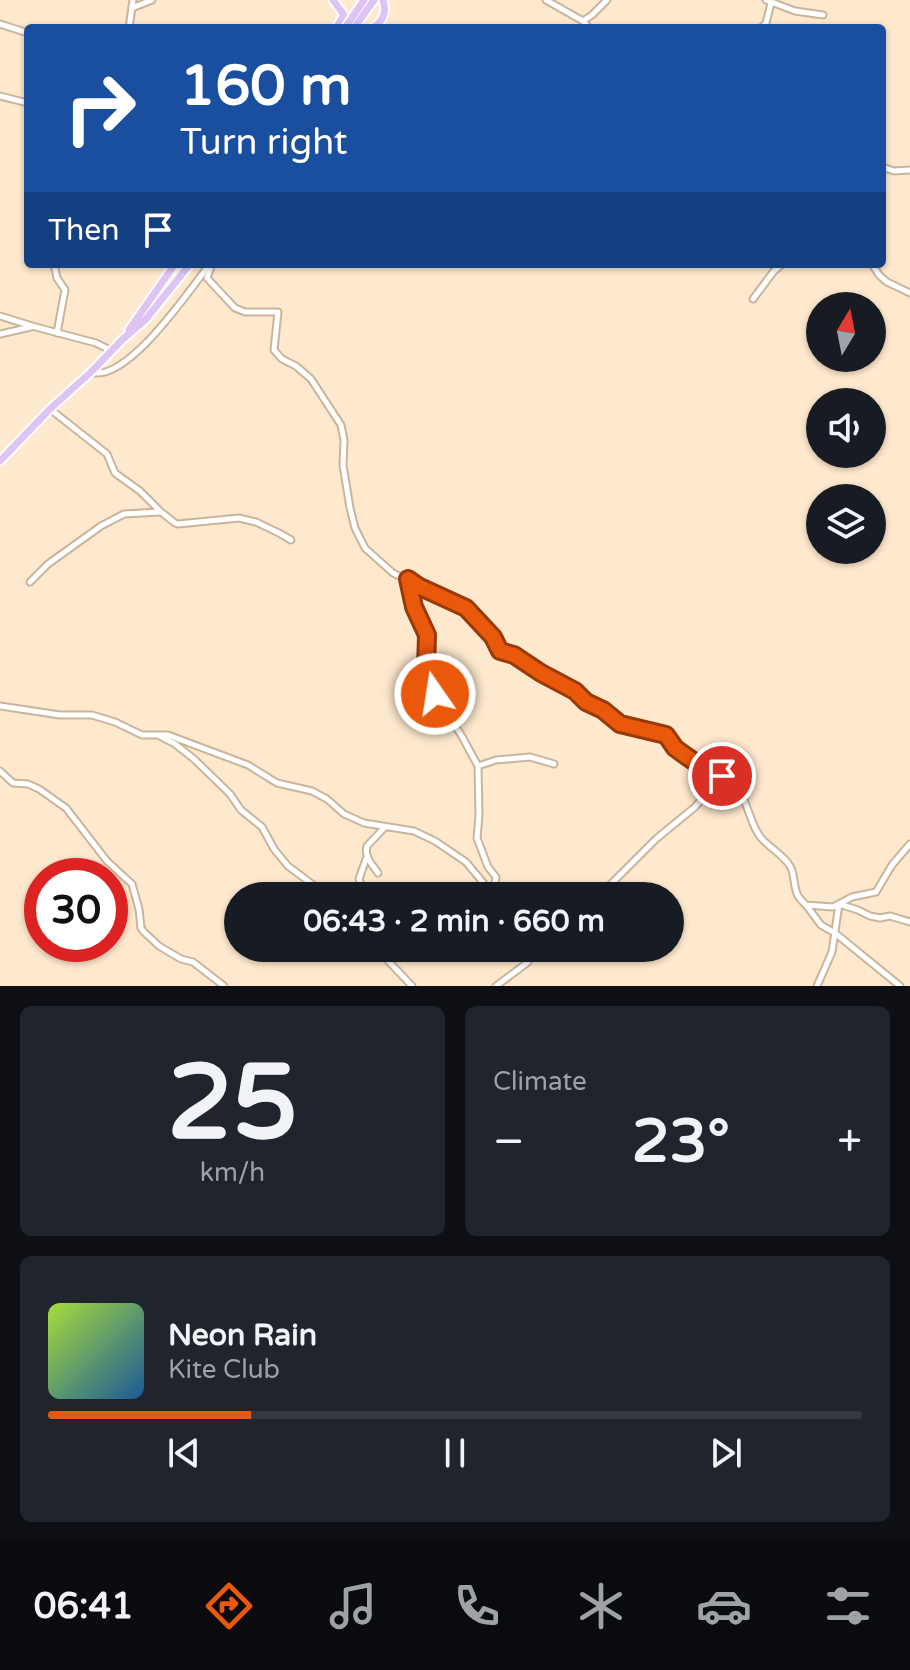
<!DOCTYPE html>
<meta charset="utf-8">
<style>
:root{--surface:#171b24;--page:#20242c;--text:#f1f3f6;--muted:#9ea1a6;--line:#363941;--accent:#ea580c}
body{margin:0;font-family:"Varela Round",sans-serif;background:var(--page);color:var(--text);height:100vh;display:flex;flex-direction:column;font-size:30px;white-space:nowrap}
*{box-sizing:border-box;margin:0}
p{font-size:26px;color:var(--muted)}
.icon{flex:none;width:44px;height:44px;fill:none;stroke:currentColor;stroke-width:2;stroke-linecap:round;stroke-linejoin:round}
.map{position:relative;height:986px;overflow:hidden}
.sheet{display:flex;flex-direction:column;gap:20px;padding:20px;background:#0d0f14;flex:1}
.sheet>*{flex:none}
.guide{position:absolute;left:24px;top:24px;width:862px;height:244px;border-radius:8px;box-shadow:0 2px 6px #0004;background:#1a4fa0;color:#fff;overflow:hidden}
.needle{width:52px;rotate:10deg}
.fabs{position:absolute;left:806px;top:292px;display:grid;gap:16px}
.fabs a{display:grid;place-items:center;width:80px;height:80px;border-radius:50%;background:var(--surface);box-shadow:0 2px 6px #0004;font-size:40px}
.speed{position:absolute;left:24px;top:858px;display:flex;gap:16px;font-size:40px;font-weight:700;text-align:center}
.speed>*{display:grid;place-content:center;width:104px;height:104px;border-radius:50%;background:var(--surface);box-shadow:0 2px 6px #0004;line-height:1}
.speed .limit{border:12px solid #d22;background:#fff;color:#111}
.pin{position:absolute;display:grid;place-items:center;width:68px;height:68px;color:#fff;margin:-34px;border:4px solid #fff;border-radius:50%;box-shadow:0 2px 8px #0007}
.me{position:absolute;width:88px;margin:-44px;rotate:347deg;stroke-linejoin:round;filter:drop-shadow(0 0 6px #0008)}
.turn{display:flex;align-items:center;gap:28px;height:168px;padding:0 24px;font-size:36px}
.turn .icon{width:104px;height:104px;stroke-width:2.5}
.turn b{display:block;font-size:56px;line-height:68px}
.then{display:flex;align-items:center;height:76px;padding:0 24px;background:#0003;gap:16px;font-size:30px}
.big{font-size:60px;font-weight:700;line-height:1.1}
.sheet .tile{flex:1;display:flex;flex-direction:column;justify-content:center;gap:12px;min-width:0;padding:0 28px;border-radius:12px;background:var(--page)}
.sheet .dial{align-items:center;gap:0}
.dial b{font-size:104px;line-height:1}
.song{display:flex;align-items:center;gap:24px}
.cover{width:96px;height:96px;border-radius:12px;background:linear-gradient(135deg,hsl(80 70% 55%),hsl(210 70% 35%))}
.played{height:8px;border-radius:4px;background:linear-gradient(90deg,var(--accent) 25%,var(--line) 25%)}
.keys{display:flex;justify-content:space-around;direction:ltr}
.heat{display:flex;justify-content:space-between;align-items:center;font-size:44px;direction:ltr}
.sheet .tiles{flex:1;display:grid;gap:20px;grid-template-columns:1fr 1fr}
.tile:last-child{grid-column:span 2}
.trip{position:absolute;left:224px;top:882px;width:460px;height:80px;border-radius:40px;background:var(--surface);box-shadow:0 2px 6px #0004;font-weight:700;line-height:80px;text-align:center}
.dock{display:flex;height:128px;justify-content:space-around;align-items:center;background:#090b0e;color:var(--muted)}
.dock .icon{width:56px;height:56px}
.dock .active{color:var(--accent)}
.dock b{font-size:36px;color:var(--text)}
.map>svg:first-child{display:block}
</style>
<div class="map">
<svg width="910" height="986" viewBox="0 0 910 986">
<rect width="100%" height="100%" fill="#fee9ce"/>
<g fill="none" stroke-linecap="round" stroke-linejoin="round">
<g stroke="#c9b59c" stroke-width="9">
<g id="minor">
<polyline points="546,0 583,21 589,28"/>
<polyline points="766,0 795,11 823,15"/>
<polyline points="132,8 152,0"/>
<polyline points="583,21 592,15 607,0"/>
<polyline points="0,24 28,33"/>
<polyline points="129,28 133,0"/>
<polyline points="761,28 766,23 771,3"/>
<polyline points="0,96 28,103"/>
<polyline points="882,167 894,171 910,170"/>
<polyline points="54,264 57,278 65,290 57,333"/>
<path d="M212 264 207 278 235 308 245 312H278L274 350 282 359 296 366 311 379 341 425 344 440 343 465 350 508 355 528 365 548 393 573 466 608 493 637 500 651 514 655 541 673 575 691 586 702 603 710 620 724 666 735C679 754 701 769 722 776L724 779C748 789 746 816 759 835 767 847 782 853 790 866 795 874 793 886 798 896 800 899 803 902 806 905L833 907 852 897 876 892 892 865 910 844"/>
<polyline points="872,264 879,275 887,282 910,293"/>
<polyline points="753,299 774,271 782,264"/>
<polyline points="0,316 32,326 96,343 112,351"/>
<polyline points="0,334 31,327"/>
<path d="M91 372C127 384 190 289 210 264"/>
<polyline points="50,409 107,454 115,473 140,491 161,512 175,523 178,524 239,518 256,522 279,533 291,540"/>
<polyline points="408,580 414,607 427,635 426,668 428,679 442,709 460,733 478,766"/>
<polyline points="30,582 48,564 101,526 124,514 160,512"/>
<polyline points="0,706 60,715 92,715 115,722 142,735 168,735 248,765 277,783 312,791 327,799 344,814 364,823 414,831 435,841 466,862 486,886 490,888 494,888 502,896"/>
<polyline points="160,736 175,744 194,759 230,794 241,810 262,827 274,849 288,866 328,896"/>
<polyline points="0,771 13,783 28,784 39,789 66,808 107,861 132,884 139,909 141,928 144,932 159,946 181,959 193,962 224,986"/>
<path d="M378 873C372 864 364 857 367 846L385 827"/>
<polyline points="494,888 496,877 488,867 477,838 479,815 478,766 496,760 530,757 554,764"/>
<polyline points="365,896 359,879 366,859 368,858"/>
<polyline points="599,896 656,839 695,807 722,776"/>
<polyline points="806,905 821,925 835,933 900,986"/>
<polyline points="376,948 412,986"/>
<polyline points="496,986 527,963 537,949"/>
<polyline points="817,986 832,952 839,904 858,910 870,916 880,918 890,916 910,922"/>
</g>
</g>
<g stroke="#fff" stroke-width="11">
<g id="highway">
<polyline points="333,0 344,15 336,28"/>
<path d="M372 28C383 22 387 12 383 0"/>
<polyline points="129,330 175,264"/>
<polyline points="0,461 50,409 91,372 123,339 146,319 190,264"/>
</g>
</g>
<use href="#minor" stroke="#fff" stroke-width="5"/>
<use href="#highway" stroke="#ddc4f3" stroke-width="7"/>
<g stroke="#fff" stroke-width="11" stroke-linecap="butt">
<g id="highway-bridge">
<polyline points="345,28 364,0"/>
<polyline points="354,28 374,0"/>
</g>
</g>
<use href="#highway-bridge" stroke="#ddc4f3" stroke-width="7"/>
</g>
<g fill="none" stroke-linecap="round" stroke-linejoin="round">
<g stroke="#983908" stroke-width="20">
<polyline id="route" points="435,694 428,679 426,668 427,635 414,607 408,579 418,586 466,608 493,637 500,651 514,655 541,673 575,691 586,702 603,710 620,724 666,735 675,748 686,756 711,773 722,776"/>
</g>
<use href="#route" stroke="#ea580c" stroke-width="14"/>
</g>
</svg>
<div class="fabs">
<a><svg class="needle" viewBox="-14 -14 28 28"><path d="M0-13l5 13h-10z" fill="#e53935"/><path d="M0 13l5-13h-10z" fill="#9ea1a6"/></svg></a>
<a><svg class="icon" aria-label="sound" viewBox="0 0 24 24"><path d="M4 9h4l5-4v14l-5-4H4zM17 9q2 3 0 6"/></svg></a>
<a><svg class="icon" aria-label="layers" viewBox="0 0 24 24"><path d="M12 4l9 5-9 5-9-5zM3 14l9 5 9-5"/></svg></a>
</div>
<div class="speed"><div class="limit">30</div></div>
<div class="pin" style="left:722px;top:776px;background:#d93025"><svg class="icon" aria-label="arrive" viewBox="0 0 24 24"><path d="M6 21V4h12l-3 4 3 4H6"/></svg></div>
<svg class="me" style="left:435px;top:694px" viewBox="-20 -20 40 40"><circle r="17" fill="#ea580c" stroke="#fff" stroke-width="3"/><path d="M0-11L8 9 0 5-8 9z" fill="#fff"/></svg>
<div class="trip">06:43 · 2 min · 660 m</div>
<div class="guide">
<div class="turn"><svg class="icon" aria-label="right" viewBox="0 0 24 24"><path d="M7 20v-9h11M14 6l5 5-5 5"/></svg><div><b>160 m</b>Turn right</div></div>
<div class="then">Then<svg class="icon" aria-label="arrive" viewBox="0 0 24 24"><path d="M6 21V4h12l-3 4 3 4H6"/></svg></div>
</div>
</div>
<section class="sheet">
<div class="tiles">
<div class="tile dial"><b>25</b><p>km/h</p></div>
<div class="tile"><p>Climate</p>
<div class="heat"><a>−</a><b class="big">23°</b><a>+</a></div>
</div>
<div class="tile">
<div class="song"><i class="cover"></i><div><b>Neon Rain</b><p>Kite Club</p></div></div>
<div class="played"></div>
<div class="keys"><svg class="icon" aria-label="previous" viewBox="0 0 24 24"><path d="M18 5L8 12l10 7zM5 5v14"/></svg><svg class="icon" aria-label="pause" viewBox="0 0 24 24"><path d="M8 5v14M16 5v14"/></svg><svg class="icon" aria-label="next" viewBox="0 0 24 24"><path d="M6 5l10 7-10 7zM19 5v14"/></svg></div>
</div>
</div>
</section>
<nav class="dock">
<b>06:41</b>
<svg class="icon active" aria-label="directions" viewBox="0 0 24 24"><path d="M12 3l9 9-9 9-9-9zM9 14v-3h6M13 9l2 2-2 2"/></svg>
<svg class="icon" aria-label="music" viewBox="0 0 24 24"><path d="M9 18V5l10-2v13"/><circle cx="6" cy="18" r="3"/><circle cx="16" cy="16" r="3"/></svg>
<svg class="icon" aria-label="phone" viewBox="0 0 24 24"><path d="M5 4h4l2 5-3 2q2 4 5 5l2-3 5 2v4C11 20 4 13 5 4z"/></svg>
<svg class="icon" aria-label="climate" viewBox="0 0 24 24"><path d="M12 3v18M4 7l16 10M4 17L20 7"/></svg>
<svg class="icon" aria-label="car" viewBox="0 0 24 24"><path d="M5 17H2v-5l4-1 3-4h7l3 4 3 1v5h-3M9 17h6M6 11h13"/><circle cx="7" cy="17" r="2"/><circle cx="17" cy="17" r="2"/></svg>
<svg class="icon" aria-label="filters" viewBox="0 0 24 24"><path d="M4 7h16M4 17h16"/><circle cx="9" cy="7" r="2"/><circle cx="15" cy="17" r="2"/></svg>
</nav>
